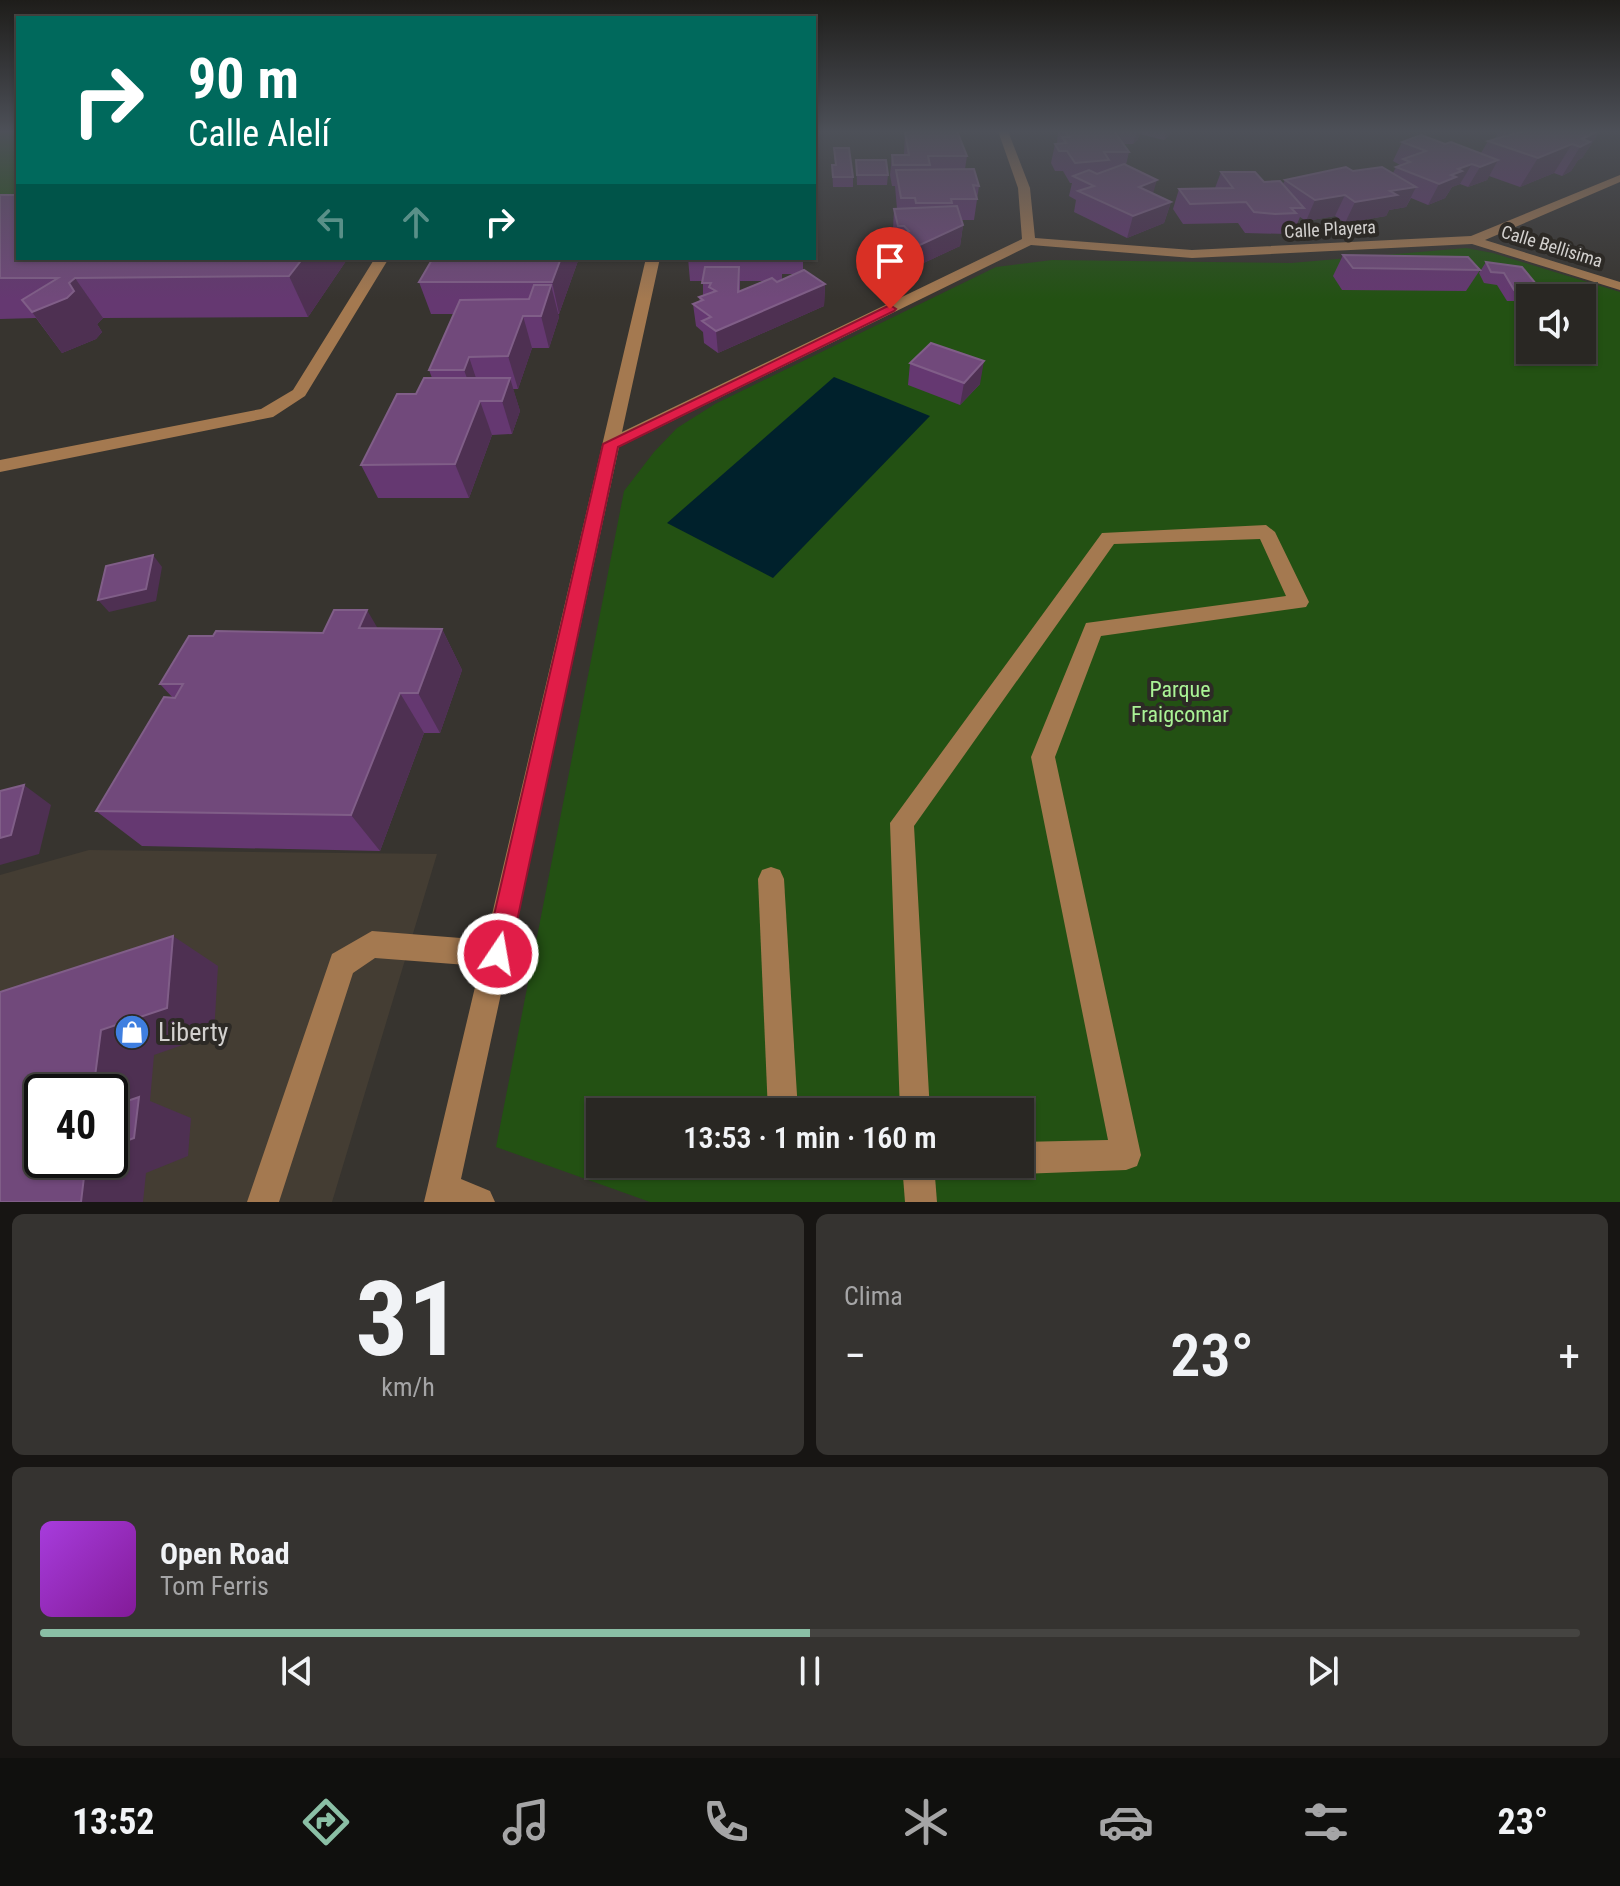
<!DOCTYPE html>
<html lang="es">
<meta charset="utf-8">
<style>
:root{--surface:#292723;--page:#353330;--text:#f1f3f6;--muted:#a5a5a6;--line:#454441;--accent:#8abfa5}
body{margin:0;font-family:"Roboto Condensed",sans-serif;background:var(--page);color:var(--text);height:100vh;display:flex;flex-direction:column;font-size:30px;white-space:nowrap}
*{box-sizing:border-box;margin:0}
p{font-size:26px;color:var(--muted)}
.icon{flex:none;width:44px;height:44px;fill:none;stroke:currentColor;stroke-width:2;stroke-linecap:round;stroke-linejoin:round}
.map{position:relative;height:1202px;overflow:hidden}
.panel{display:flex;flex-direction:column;gap:12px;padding:12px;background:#171513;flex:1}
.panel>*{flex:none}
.guide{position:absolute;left:16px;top:16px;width:800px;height:244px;border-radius:0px;box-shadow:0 2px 6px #0004,0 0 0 2px var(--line);background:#00695c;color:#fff;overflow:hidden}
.buttons{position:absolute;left:1516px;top:284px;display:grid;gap:16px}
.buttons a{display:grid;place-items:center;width:80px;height:80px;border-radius:0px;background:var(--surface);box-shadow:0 2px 6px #0004,0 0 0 2px var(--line);font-size:40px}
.speed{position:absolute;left:24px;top:1074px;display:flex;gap:16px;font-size:40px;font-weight:700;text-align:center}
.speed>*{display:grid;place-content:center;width:104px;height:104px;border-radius:50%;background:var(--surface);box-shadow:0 2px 6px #0004,0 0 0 2px var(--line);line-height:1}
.speed .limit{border:4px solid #111;border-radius:12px;background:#fff;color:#111}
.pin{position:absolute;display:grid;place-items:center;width:68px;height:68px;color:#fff;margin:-82px -34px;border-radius:50% 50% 50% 0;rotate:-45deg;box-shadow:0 0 8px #0007}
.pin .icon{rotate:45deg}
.me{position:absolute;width:88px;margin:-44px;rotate:12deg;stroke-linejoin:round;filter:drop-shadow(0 0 6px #0008)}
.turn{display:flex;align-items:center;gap:28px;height:168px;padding:0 40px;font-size:36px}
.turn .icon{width:104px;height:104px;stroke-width:2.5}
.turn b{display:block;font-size:56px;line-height:68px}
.lanes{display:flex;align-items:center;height:76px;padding:0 40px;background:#0003;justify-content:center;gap:40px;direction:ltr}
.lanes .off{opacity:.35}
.big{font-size:60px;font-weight:600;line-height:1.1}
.panel .card{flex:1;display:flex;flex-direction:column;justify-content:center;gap:12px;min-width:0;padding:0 28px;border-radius:12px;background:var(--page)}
.panel .dial{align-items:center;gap:0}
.dial b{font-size:104px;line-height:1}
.song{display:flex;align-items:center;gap:24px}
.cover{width:96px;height:96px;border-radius:12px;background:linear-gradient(135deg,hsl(280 70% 55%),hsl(290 70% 35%))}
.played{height:8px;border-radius:4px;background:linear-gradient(90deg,var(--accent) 50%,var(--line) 50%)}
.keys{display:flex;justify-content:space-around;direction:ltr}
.heat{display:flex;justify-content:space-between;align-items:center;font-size:44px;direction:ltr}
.panel .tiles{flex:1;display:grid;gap:12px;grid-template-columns:1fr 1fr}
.card:last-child{grid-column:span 2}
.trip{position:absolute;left:586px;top:1098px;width:448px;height:80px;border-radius:0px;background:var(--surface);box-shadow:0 2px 6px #0004,0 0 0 2px var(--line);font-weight:600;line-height:80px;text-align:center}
.tab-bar{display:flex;height:128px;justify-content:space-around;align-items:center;background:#10100e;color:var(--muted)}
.tab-bar .icon{width:56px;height:56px}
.tab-bar .active{color:var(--accent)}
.tab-bar b{font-size:36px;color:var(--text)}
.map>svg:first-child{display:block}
</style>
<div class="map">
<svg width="1620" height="1202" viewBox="0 0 1620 1202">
<rect width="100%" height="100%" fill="#37342f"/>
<path fill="#443d33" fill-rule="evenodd" d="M89 850 437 854 332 1202H0V875ZM42 1092H110V1160H42Z"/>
<g fill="#235113" fill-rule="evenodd">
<polygon points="0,131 18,131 18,190 0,205"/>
<path d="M1466 248 1493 253 1620 292V1202H650L496 1147 624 491 654 452 677 428 715 404 996 267 1052 260 1291 263ZM1530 298H1582V350H1530ZM600 1112H1020V1164H600Z"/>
</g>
<polygon fill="#00212c" points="834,377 930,416 773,578 667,523"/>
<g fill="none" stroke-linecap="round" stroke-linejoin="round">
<g fill="#a47950" fill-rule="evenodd">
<polygon points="998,131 1008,131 1030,188 1035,238 1192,250 1471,236 1620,175 1620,182 1485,240 1620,282 1620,290 1472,244 1192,258 1031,245 619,447 461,1179 490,1191 495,1202 424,1202 480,966 375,958 353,973 279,1202 247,1202 332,954 372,931 486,940 646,258 660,258 622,432 1022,239 1018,188"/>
<polygon points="375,258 389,258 305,396 273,417 0,472 0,460 261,409 293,390"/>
<polygon points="1266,525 1275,532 1309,602 1306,607 1101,636 1055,757 1141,1155 1137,1166 1126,1170 1020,1174 1009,1169 1007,1164 1020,1164 1020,1142 1108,1140 1031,757 1086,623 1286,596 1260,539 1114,544 914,826 930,1112 900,1112 890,823 1102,533"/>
<polygon points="771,867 780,870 784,879 798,1112 768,1112 758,879 762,870"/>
<polygon points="902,1164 934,1164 937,1202 905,1202"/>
</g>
</g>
<g fill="#653871" fill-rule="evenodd">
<polygon points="905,131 957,131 967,156 965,169 979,186 974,220 961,220 963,225 960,246 917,266 899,256 900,247 896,247 893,230 894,209 897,209 895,186 892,186 890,175 892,155 904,155"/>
<polygon points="1058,131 1174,131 1164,140 1140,134 1138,139 1133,144 1123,144 1129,152 1126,165 1153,194 1171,202 1164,223 1127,238 1074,212 1076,200 1069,196 1072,183 1070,183 1063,171 1055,171 1051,163 1055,144 1057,143"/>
<polygon points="1499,131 1600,131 1582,158 1578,160 1571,171 1562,176 1554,173 1520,187 1489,176 1487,180 1468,187 1460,184 1452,187 1445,198 1428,205 1411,198 1406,207 1389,210 1386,216 1345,223 1335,216 1306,221 1300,217 1295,229 1289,229 1287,234 1245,233 1238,223 1183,224 1173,209 1179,189 1215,188 1221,172 1264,182 1283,184 1285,180 1353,171 1393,173 1396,167 1400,165 1393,161 1402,142 1445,144 1481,153 1488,141 1494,140"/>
<polygon points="834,148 853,177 853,187 833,187 832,165 835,165"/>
<polygon points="856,160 888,175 887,185 857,185"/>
<polygon points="0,195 348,258 308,317 103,318 97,324 102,332 96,339 62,353 36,318 0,319"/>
<path d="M814 225H816V258H803V270L825 284 824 306 718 353 704 343 703 332 696 326 693 304 700 302 699 297 703 296V281H690L688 258H814ZM782 274H795L782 280ZM740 281H763L740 291Z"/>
<polygon points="1343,255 1480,270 1466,291 1342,290 1333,276"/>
<polygon points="579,258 559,314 558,314 559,317 549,348 532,348 518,389 513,389 520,411 512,434 492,435 469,498 378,498 361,465 416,394 432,378 429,370 454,314 431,314 419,282"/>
<polygon points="1486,262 1541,290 1535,298 1530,298 1530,301 1507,301 1497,285 1484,283 1479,273"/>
<polygon points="910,363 980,384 960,405 908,385"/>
<polygon points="378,628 442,629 462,670 440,733 424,733 380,851 142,846 96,811 173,698 160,684 213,636 323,633"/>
</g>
<g fill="#4e3052">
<polygon points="1137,131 1140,131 1138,139 1133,144"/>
<polygon points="1167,131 1174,131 1164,140"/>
<polygon points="1591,131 1600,131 1582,158 1578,160 1571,171 1562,176 1580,147 1582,139"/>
<polygon points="1572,144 1554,173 1520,187 1538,158"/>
<polygon points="1498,160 1487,180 1468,187 1480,167"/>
<polygon points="1472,164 1460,184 1452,187 1445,198 1428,205 1439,184 1458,169"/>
<polygon points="1157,180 1151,200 1139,187"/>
<polygon points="1416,187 1406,207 1389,210 1386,216 1345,223 1355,202 1390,191"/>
<polygon points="1345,195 1335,216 1306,221 1315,200"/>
<polygon points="1171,202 1164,223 1127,238 1133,216"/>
<polygon points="963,225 960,246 917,266 920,245"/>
<polygon points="303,258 348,258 308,317 289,276"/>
<polygon points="561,258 579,258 559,314 552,282"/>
<polygon points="75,278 103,318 97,324 102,332 96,339 62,353 32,312"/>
<polygon points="825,284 824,306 718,353 716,331"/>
<polygon points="551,285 559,317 549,348 541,316"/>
<polygon points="523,316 532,348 518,389 508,356"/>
<polygon points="469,357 480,390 476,403 464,370"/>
<polygon points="984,361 980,384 960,405 964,383"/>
<polygon points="510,378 520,411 512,434 502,401"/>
<polygon points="480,401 492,435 469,498 455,464"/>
<polygon points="153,555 162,567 156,601 109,612 98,600"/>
<polygon points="367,610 391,651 359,628"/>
<polygon points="442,629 462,670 440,733 418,693"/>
<polygon points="400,693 424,733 380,851 351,815"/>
<polygon points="24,785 51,805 39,854 0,865 0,838"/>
<polygon points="173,936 218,966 214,1034 154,1055 150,1101 191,1118 188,1156 146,1173 143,1202 81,1202 86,1160 110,1160 110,1092 93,1092 101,1030"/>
</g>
<g fill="#71497b" stroke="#805e88" stroke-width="2">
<polygon points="911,131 957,131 967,156 928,156 930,165 893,165 892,155 909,155 905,132"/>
<polygon points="1065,131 1114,131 1129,152 1104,152 1109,160 1075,163 1067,151 1059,151 1055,144 1066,143 1062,137 1069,137"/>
<polygon points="1519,131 1598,131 1582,139 1590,142 1580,147 1572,144 1538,158 1488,141 1521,132"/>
<polygon points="1421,135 1445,144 1451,142 1498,160 1480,167 1472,164 1458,169 1462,171 1451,175 1456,177 1439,184 1396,167 1410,162 1403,159 1426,151 1402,142"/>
<polygon points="834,148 849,148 853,177 833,177 832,165 836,165"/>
<polygon points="856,160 886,160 888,175 857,175"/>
<polygon points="1124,164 1157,180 1139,187 1171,202 1133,216 1078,191 1094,186 1073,176 1089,170 1097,174"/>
<polygon points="1346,167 1353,171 1382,167 1416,187 1390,191 1397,195 1355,202 1345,195 1315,200 1285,180"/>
<polygon points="974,169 979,186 973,185 977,199 951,199 952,203 916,203 915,198 901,198 896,170"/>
<polygon points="1221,172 1255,172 1264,182 1280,181 1304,208 1291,208 1296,213 1275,214 1254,212 1246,202 1190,204 1179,189 1233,188"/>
<polygon points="0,195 18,195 18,258 303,258 289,276 75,278 69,283 74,291 67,298 32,312 22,300 58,278 0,278"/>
<polygon points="957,206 963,225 920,245 901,235 909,231 904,226 898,226 894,209"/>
<rect x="814" y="225" width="2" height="12"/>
<polygon points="1343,255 1468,257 1480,270 1353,268"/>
<polygon points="433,258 561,258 552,282 419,282"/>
<rect x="688" y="258" width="93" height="2"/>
<polygon points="1486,262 1522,267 1541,290 1514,290 1504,273 1491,272"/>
<polygon points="705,267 739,267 738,292 772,278 777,282 804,270 825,284 716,331 702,321 711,317 693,304 703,300 699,297 716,291 709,287 711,283 702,283"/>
<polygon points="534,285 551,285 541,316 523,316 508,356 469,357 464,370 429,370 460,300 529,299"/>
<polygon points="931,343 984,361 964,383 910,363"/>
<polygon points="424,378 510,378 502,401 480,401 455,464 361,465 397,394 416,394"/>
<polygon points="153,555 146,589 98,600 106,566"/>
<polygon points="334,610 367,610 359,628 442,629 418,693 400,693 351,815 96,811 164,697 175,698 183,684 160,684 189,636 213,636 216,631 323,633"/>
<polygon points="24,785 11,835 0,838 0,791"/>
<polygon points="173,936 167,1008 101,1030 93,1092 42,1092 42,1160 86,1160 81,1202 0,1202 0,992"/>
<polygon points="139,1097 134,1138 110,1147 110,1107"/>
</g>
<linearGradient id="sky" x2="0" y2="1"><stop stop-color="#1e1d1a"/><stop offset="0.44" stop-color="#4d5058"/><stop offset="1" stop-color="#4d5058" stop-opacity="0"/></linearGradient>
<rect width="1620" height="299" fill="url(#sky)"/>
<polygon fill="#e11d48" stroke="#92132f" stroke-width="2" points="890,305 896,309 894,311 618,447 510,954 506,963 498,966 489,963 485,954 603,444"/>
<defs>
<g id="shop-disc" transform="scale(1.8)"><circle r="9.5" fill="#3f7fe0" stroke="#2d2a26"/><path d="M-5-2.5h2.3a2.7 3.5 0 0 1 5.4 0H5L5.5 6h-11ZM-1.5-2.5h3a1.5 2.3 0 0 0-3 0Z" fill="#fff"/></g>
</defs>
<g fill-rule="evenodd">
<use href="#shop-disc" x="132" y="1032"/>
</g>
<g text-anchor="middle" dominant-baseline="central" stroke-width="8" stroke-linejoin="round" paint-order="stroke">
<g font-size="18" fill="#d3d1cf" stroke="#2d2a26">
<text transform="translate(1330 229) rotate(-3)">Calle Playera</text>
<text transform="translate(1552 246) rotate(17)">Calle Bellisima</text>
</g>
<g font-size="22" fill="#aaf396" stroke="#2d2a26">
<text x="1180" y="689">Parque<tspan x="1180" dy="25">Fraigcomar</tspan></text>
</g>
<g font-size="26" fill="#d3d1cf" stroke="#2d2a26" text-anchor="start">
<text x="158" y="1032">Liberty</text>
</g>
</g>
</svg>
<div class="buttons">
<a><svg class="icon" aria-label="sound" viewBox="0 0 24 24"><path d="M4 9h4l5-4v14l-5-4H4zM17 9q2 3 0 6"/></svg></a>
</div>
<div class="speed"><div class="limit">40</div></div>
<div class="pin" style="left:890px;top:309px;background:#d93025"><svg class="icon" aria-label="arrive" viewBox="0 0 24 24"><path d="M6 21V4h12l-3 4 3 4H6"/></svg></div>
<svg class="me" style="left:498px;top:954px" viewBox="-20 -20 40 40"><circle r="17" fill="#e11d48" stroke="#fff" stroke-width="3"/><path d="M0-11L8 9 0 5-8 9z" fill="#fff"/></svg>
<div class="trip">13:53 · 1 min · 160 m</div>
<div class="guide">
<div class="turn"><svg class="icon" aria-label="right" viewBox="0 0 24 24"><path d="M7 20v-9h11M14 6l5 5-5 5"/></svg><div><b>90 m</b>Calle Alelí</div></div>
<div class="lanes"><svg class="icon off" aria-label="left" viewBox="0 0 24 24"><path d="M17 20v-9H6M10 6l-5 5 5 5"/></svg><svg class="icon off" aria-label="ahead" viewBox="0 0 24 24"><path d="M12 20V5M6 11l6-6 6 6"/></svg><svg class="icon" aria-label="right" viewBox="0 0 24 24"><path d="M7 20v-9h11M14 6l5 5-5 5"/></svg></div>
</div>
</div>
<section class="panel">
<div class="tiles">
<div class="card dial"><b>31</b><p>km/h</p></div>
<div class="card"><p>Clima</p>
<div class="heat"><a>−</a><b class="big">23°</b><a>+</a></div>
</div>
<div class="card">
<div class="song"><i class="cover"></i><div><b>Open Road</b><p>Tom Ferris</p></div></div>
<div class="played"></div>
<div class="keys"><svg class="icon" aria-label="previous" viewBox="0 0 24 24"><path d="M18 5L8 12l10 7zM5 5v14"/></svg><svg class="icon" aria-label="pause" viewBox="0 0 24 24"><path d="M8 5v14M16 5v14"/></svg><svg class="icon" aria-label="next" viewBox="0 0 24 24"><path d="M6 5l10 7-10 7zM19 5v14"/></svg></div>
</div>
</div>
</section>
<nav class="tab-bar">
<b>13:52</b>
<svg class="icon active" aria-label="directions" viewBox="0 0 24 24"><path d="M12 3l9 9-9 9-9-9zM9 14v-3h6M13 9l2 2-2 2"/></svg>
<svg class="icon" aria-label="music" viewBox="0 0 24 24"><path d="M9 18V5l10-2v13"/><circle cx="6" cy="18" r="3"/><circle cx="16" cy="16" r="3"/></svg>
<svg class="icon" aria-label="phone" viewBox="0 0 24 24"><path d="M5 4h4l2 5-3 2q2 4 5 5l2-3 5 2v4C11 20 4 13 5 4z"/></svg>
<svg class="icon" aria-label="climate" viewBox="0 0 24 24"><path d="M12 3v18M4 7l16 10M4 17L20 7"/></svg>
<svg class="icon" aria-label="car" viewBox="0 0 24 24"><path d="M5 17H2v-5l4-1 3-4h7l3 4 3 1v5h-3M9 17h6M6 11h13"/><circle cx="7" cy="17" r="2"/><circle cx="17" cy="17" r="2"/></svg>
<svg class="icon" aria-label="filters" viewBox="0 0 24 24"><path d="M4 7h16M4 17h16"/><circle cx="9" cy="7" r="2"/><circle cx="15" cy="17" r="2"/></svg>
<b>23°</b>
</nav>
